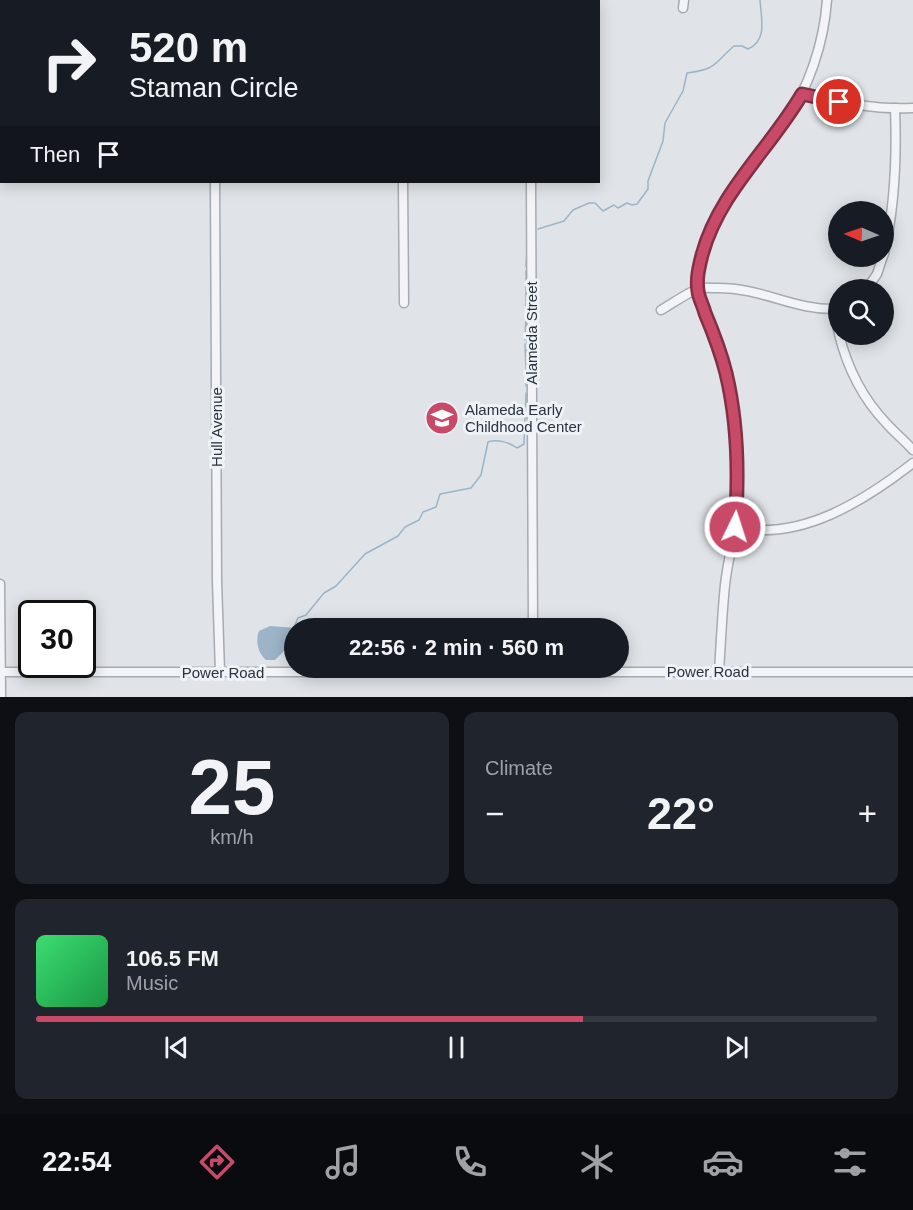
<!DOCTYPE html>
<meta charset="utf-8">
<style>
:root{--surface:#171b24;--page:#20242c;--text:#f1f3f6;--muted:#9ea1a6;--line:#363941;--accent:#c84a68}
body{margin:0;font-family:Helvetica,sans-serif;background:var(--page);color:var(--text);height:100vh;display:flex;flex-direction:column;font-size:22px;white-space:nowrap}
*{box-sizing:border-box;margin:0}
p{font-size:20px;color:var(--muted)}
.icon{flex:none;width:33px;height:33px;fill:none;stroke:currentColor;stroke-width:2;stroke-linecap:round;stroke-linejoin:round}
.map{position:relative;height:697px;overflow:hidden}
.details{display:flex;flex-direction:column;gap:15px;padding:15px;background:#0d0f14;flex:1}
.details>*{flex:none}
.guide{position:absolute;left:0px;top:0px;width:600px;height:183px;box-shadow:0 3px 15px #0003;background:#171b24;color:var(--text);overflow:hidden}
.needle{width:39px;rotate:272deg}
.tools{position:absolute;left:828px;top:201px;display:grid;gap:12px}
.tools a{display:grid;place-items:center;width:66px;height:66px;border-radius:50%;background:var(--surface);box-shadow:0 3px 15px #0003;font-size:30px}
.speed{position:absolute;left:18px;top:600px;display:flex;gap:12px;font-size:30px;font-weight:700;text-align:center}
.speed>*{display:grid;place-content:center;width:78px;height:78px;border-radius:50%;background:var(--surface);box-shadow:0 3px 15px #0003;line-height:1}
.speed .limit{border:3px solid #111;border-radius:9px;background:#fff;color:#111}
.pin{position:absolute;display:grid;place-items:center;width:51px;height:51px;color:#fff;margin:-26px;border:3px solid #fff;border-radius:50%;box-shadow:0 2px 6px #0007}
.me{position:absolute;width:66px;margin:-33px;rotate:4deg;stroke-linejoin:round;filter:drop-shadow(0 0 4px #0008)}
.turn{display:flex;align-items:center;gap:21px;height:126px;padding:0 30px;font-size:27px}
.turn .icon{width:78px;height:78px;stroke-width:2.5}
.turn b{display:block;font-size:42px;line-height:51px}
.then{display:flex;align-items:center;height:57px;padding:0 30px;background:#0003;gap:12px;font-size:22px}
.big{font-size:45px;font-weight:800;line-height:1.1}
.details .tile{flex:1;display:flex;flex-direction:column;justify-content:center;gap:9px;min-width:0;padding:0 21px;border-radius:12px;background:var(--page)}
.details .dial{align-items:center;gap:0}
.dial b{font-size:78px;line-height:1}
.song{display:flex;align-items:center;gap:18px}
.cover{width:72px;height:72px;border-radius:9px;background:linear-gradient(135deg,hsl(140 70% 55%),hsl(140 70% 35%))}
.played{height:6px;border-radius:3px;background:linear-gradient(90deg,var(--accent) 65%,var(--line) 65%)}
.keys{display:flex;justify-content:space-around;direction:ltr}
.heat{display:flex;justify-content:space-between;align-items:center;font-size:33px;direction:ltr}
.details .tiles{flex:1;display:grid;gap:15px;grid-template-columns:1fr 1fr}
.tile:last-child{grid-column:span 2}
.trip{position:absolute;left:284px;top:618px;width:345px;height:60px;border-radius:30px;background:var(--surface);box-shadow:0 3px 15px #0003;font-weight:800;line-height:60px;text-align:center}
.tabs{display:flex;height:96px;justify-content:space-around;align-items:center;background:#090b0e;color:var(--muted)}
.tabs .icon{width:42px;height:42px}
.tabs .active{color:var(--accent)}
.tabs b{font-size:27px;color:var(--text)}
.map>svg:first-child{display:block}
</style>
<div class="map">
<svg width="913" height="697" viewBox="0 0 913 697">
<rect width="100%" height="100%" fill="#e0e4e8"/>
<path fill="#9cb4c7" d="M270 626 297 628H294V641L275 660H266C258 653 255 641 259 631Z"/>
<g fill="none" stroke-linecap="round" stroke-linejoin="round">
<g stroke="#9cb4c7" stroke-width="1.5">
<path d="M538 229 564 221 573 210 589 203H595L603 211 614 205 618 208 627 203 632 205 637 204 648 189V181L663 141 665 123 683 91 687 73C717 69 712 65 734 46H742L748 49C768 41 761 17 760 0"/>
<polyline points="526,266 528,232"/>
<polyline points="526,306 526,271"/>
<polyline points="525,340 526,313"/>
<polyline points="525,344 526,370"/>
<polyline points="526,386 526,378"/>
<path d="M294 627 298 618 306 615 324 593 336 586 365 554 398 536 405 527 419 520 423 512 436 507 440 494 471 488 481 475 488 442C497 439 509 442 517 448L524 444 526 393"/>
<polyline points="911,697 913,697"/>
</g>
<g stroke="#a5abb2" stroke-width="11">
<g id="minor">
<polyline points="214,0 214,2"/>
<polyline points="402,0 402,2"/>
<polyline points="532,2 532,0"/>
<polyline points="683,8 684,0"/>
<path d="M802 94C837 102 876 110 913 108"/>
<polyline points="215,182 217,581 220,672"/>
<polyline points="403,182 404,303"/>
<polyline points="531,182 533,628"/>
<path d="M884 254C895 206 897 158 895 108"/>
<polyline points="866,290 877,274 883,256"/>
<polyline points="834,309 838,330"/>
<path d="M661 310C670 305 690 291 698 289 703 287 711 288 716 288 762 287 794 311 838 309"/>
<path d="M839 334C847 367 863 399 887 424 895 433 905 441 913 450"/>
<path d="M735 527C800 542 864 501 913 463"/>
<polyline points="0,584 1,697"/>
<path d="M719 671C721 642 722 614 725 585 727 566 732 546 735 527 741 479 737 429 728 383 721 350 693 300 699 270 712 204 748 174 784 123 809 89 824 42 827 0"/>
<polyline points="0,672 913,672"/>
</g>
</g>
<use href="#minor" stroke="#f2f4f7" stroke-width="8"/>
</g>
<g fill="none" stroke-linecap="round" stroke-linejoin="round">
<g stroke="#823044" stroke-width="15">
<path id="route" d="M735 527C739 476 738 423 726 373 721 353 713 332 705 313 703 305 699 299 698 291 696 279 699 267 702 255 719 192 770 149 802 94L839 102"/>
</g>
<use href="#route" stroke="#c84a68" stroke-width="10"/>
</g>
<defs>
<g id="school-disc" transform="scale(1.725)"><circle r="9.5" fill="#c84a68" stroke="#eff2f6"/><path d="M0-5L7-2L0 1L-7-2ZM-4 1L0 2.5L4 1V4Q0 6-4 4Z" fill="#fff"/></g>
</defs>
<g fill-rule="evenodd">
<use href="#school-disc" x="442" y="418"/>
</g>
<g text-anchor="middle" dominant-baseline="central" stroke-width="6" stroke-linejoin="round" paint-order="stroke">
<g font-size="15" fill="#29333f" stroke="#eff2f6">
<text transform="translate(531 333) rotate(-90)">Alameda Street</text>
<text transform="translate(216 427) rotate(-90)">Hull Avenue</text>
<text x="708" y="671">Power Road</text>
<text x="223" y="672">Power Road</text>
</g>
<g font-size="15" fill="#29333f" stroke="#eff2f6" text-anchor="start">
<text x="465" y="409">Alameda Early<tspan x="465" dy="17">Childhood Center</tspan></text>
</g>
</g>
</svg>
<div class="tools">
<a><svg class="needle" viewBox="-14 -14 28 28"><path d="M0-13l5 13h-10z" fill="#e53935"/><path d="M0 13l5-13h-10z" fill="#9ea1a6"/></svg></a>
<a><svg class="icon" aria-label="search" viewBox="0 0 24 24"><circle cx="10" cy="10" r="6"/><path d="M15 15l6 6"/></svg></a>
</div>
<div class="speed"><div class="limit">30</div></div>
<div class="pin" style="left:839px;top:102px;background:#d93025"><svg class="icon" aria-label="arrive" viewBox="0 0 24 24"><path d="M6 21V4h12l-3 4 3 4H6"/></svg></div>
<svg class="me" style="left:735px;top:527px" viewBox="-20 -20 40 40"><circle r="17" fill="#c84a68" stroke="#fff" stroke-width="3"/><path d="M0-11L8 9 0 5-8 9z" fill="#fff"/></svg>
<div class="trip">22:56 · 2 min · 560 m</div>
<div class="guide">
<div class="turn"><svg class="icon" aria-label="right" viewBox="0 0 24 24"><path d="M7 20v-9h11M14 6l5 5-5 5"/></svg><div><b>520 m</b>Staman Circle</div></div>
<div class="then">Then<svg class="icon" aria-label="arrive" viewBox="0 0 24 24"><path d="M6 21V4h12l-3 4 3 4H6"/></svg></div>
</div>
</div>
<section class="details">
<div class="tiles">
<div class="tile dial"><b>25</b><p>km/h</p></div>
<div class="tile"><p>Climate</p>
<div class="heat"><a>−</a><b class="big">22°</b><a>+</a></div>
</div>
<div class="tile">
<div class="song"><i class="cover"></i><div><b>106.5 FM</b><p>Music</p></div></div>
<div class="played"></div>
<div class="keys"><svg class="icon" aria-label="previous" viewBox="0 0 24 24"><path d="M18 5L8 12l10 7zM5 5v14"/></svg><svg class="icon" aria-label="pause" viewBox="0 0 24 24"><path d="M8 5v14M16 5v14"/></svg><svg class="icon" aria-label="next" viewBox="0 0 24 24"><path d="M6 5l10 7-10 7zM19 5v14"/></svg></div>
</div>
</div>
</section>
<nav class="tabs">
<b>22:54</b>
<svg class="icon active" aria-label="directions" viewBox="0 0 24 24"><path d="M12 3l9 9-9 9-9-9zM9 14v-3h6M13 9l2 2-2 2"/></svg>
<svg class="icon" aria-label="music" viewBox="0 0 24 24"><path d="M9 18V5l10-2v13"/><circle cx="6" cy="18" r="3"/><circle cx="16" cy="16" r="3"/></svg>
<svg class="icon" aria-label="phone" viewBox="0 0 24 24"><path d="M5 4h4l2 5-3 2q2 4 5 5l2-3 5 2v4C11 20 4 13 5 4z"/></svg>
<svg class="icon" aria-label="climate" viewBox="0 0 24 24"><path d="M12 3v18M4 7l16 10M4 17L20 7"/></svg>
<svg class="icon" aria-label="car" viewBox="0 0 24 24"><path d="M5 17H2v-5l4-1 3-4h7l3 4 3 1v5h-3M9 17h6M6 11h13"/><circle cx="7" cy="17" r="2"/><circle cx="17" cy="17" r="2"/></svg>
<svg class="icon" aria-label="filters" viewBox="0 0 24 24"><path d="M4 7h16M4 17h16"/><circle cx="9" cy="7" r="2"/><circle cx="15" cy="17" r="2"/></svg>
</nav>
